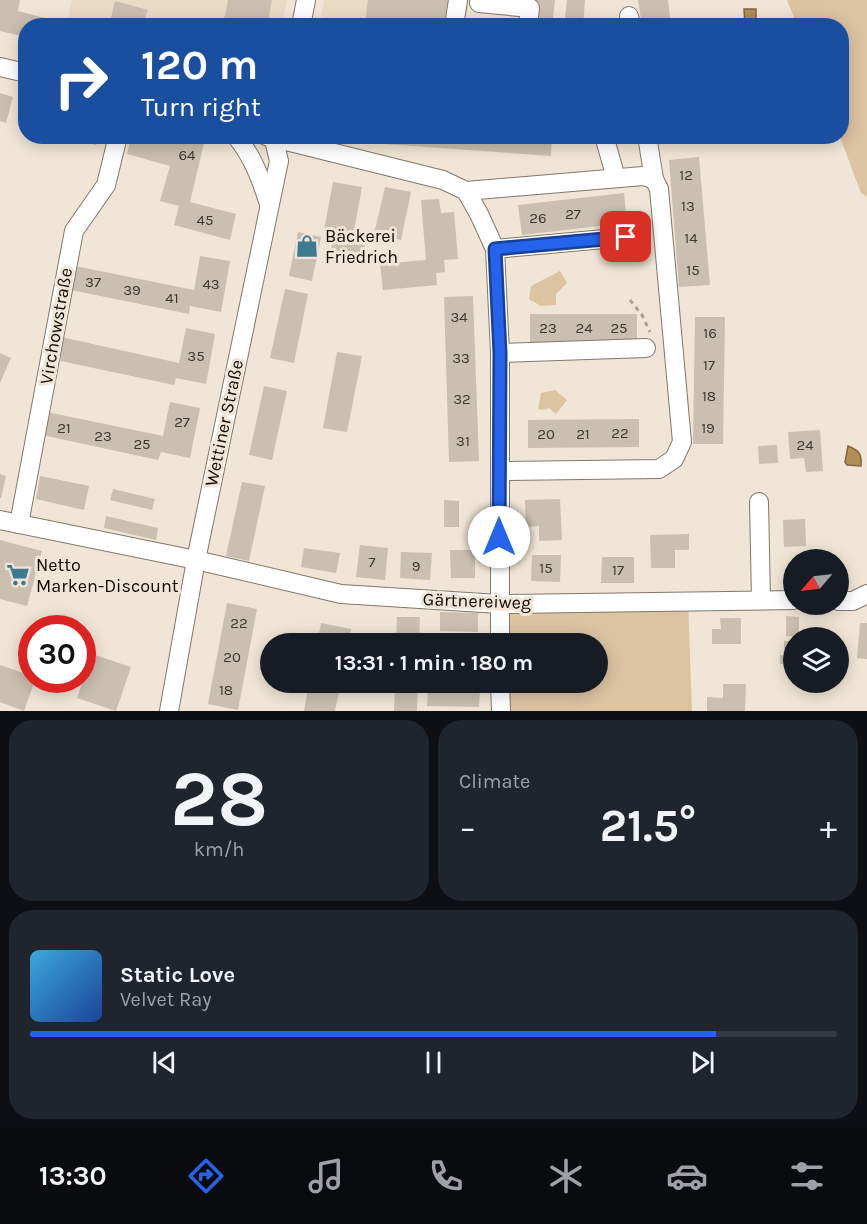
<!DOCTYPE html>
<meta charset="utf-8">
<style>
:root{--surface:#171b24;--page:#20242c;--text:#f1f3f6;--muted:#9ea1a6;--line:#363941;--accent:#2563eb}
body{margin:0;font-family:Karla,sans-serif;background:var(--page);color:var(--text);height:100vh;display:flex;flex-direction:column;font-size:22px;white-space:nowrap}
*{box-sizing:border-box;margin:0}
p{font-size:20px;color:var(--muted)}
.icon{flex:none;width:33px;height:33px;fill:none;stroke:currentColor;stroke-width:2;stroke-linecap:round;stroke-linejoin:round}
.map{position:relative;height:711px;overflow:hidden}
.sheet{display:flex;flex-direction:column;gap:9px;padding:9px;background:#0d0f14;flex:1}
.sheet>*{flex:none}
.top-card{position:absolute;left:18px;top:18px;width:831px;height:126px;border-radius:24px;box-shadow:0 3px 15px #0003;background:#1a4fa0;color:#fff;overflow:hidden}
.needle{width:39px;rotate:242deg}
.fabs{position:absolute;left:783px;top:549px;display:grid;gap:12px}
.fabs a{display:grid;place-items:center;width:66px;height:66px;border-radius:50%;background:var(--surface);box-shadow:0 3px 15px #0003;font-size:30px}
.speed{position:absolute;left:18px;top:615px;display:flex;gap:12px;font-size:30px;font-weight:700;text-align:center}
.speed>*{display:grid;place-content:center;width:78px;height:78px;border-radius:50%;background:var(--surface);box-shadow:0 3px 15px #0003;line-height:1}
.speed .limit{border:9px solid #d22;background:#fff;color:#111}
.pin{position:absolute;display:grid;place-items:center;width:51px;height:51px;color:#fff;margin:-26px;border-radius:12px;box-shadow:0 3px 9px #0006}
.me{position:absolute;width:66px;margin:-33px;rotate:0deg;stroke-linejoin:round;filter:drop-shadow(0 0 4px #0008)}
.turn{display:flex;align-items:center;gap:21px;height:126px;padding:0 24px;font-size:27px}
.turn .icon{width:78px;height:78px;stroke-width:2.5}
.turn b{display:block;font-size:42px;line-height:51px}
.big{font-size:45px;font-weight:700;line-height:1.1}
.sheet .widget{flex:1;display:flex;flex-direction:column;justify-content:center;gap:9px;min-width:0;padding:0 21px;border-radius:24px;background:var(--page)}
.sheet .dial{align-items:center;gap:0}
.dial b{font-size:78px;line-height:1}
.song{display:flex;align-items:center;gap:18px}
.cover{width:72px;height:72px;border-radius:9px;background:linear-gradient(135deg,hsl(200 70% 55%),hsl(220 70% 35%))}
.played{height:6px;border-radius:3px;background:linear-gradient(90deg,var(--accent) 85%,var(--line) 85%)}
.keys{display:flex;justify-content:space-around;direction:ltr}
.heat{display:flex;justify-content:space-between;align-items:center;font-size:33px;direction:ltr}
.sheet .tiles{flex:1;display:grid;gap:9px;grid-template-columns:1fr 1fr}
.widget:last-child{grid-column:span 2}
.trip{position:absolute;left:260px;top:633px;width:348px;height:60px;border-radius:30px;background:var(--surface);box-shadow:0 3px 15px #0003;font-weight:700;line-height:60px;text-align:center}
.tabs{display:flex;height:96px;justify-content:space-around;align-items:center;background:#090b0e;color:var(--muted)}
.tabs .icon{width:42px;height:42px}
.tabs .current{color:var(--accent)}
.tabs b{font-size:27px;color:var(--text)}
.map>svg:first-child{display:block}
</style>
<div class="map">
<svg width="867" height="711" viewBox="0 0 867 711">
<rect width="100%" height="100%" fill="#f0e5d6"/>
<g fill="#eadbc5">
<polygon points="72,0 287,0 282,25 66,26"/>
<polygon points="324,0 469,0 466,25 320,26"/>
</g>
<g fill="#dcc3a2">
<polygon points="787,0 867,0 867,197 861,193 840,137 842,136 842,26 797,25"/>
<polygon points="560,271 567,283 556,294 556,305 541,306 529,299 531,286"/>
<polygon points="555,390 567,400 556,414 549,408 544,410 538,409 541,393"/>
<polygon points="688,601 692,711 501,711 500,683 597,682 597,644 500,643 499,604"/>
</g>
<g fill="#b28d56" stroke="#81663e" stroke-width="1.5">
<polygon points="744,9 756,9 756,25 745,25"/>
<path d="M848 446C859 450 862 454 861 466L847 465 845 462Z"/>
</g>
<g fill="#cabfb0">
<polygon points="0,0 20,0 18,11 64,23 63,26 26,26 26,37 0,31"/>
<polygon points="228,0 272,0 267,26 216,26 221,22 225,16"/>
<polygon points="368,0 448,0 444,26 379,26 365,23"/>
<polygon points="535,0 555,0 552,26 532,26"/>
<polygon points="567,0 585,0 583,26 564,26"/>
<polygon points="638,0 668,0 671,26 642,26"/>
<polygon points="115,1 148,10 145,18 170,26 109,26"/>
<polygon points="486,20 514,23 514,26 486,26"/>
<polygon points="0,93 13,97 6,123 0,121"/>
<polygon points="63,136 98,136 96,145"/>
<polygon points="131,136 178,136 204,143 190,202 236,214 230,240 174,225 179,206 160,201 170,166 127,154"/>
<polygon points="357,136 552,136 551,156 357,142"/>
<polygon points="699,157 710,285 679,287 669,160"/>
<polygon points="333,182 362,187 353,236 366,238 362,262 330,256 334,232 324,230"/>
<polygon points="385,187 411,192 401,240 374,234"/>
<polygon points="624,193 627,223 522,235 518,205"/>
<polygon points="439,199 441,213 454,212 458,259 444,260 445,272 436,273 437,285 383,290 380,264 426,260 421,200"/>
<polygon points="298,232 321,237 312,281 289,276"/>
<polygon points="200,256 230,261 221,312 190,306 189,314 71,290 75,266 194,290"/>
<polygon points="285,289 308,294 294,363 270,358"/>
<polygon points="473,296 479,461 449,462 444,297"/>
<polygon points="530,314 637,314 637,342 530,343"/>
<polygon points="695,317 725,317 723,444 693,444"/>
<polygon points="186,328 215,334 206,384 176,378 174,385 56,360 61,337 179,363"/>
<polygon points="337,352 362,356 347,432 323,428"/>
<polygon points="0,353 11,358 0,383"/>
<polygon points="264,386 287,391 272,460 249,455"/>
<polygon points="170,402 200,408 190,458 161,452 158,460 42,435 47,412 163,436"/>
<polygon points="639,419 639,447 528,448 528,420"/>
<polygon points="820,430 823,471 806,472 804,458 790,459 788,432"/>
<polygon points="777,445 778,463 759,464 758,446"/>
<polygon points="0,474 6,476 1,498 0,498"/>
<polygon points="40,476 89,486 84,510 36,499"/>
<polygon points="242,482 265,486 249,561 226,556"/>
<polygon points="113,489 155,499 152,510 110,500"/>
<polygon points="560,499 562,540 539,541 539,526 526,527 525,500"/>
<polygon points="444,500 459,501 459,527 444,527"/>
<polygon points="106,516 158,528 156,540 104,528"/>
<polygon points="805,519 806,546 784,547 783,520"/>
<polygon points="689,534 689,550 675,550 675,568 651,568 650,535"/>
<polygon points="0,540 42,551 27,606 0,599"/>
<polygon points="360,545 388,548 385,580 356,577"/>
<polygon points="304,548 340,553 336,573 301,567"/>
<polygon points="450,550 475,550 475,578 451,578"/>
<polygon points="401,552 432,553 430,580 400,578"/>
<polygon points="532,555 561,555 560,582 531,581"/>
<polygon points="602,557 634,557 634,583 601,583"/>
<polygon points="227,603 257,609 238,710 208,704"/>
<polygon points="440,612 478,613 478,632 440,631"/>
<polygon points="786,616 799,617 799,637 786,636"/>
<polygon points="397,617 420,617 419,644 396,644"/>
<polygon points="720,618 741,618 741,644 712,644 712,629 721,629"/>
<polygon points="321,623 351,629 348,644 317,644"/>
<polygon points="860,623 867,623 867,659 857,658"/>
<polygon points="784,641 794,641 794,664 780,664 780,655 784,655"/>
<polygon points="92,654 131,667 116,711 77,698"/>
<polygon points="0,665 32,676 32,680 35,680 24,711 0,702"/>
<polygon points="309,682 341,682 335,711 304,711"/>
<polygon points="395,682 418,682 417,711 394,711"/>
<polygon points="723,684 746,684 745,711 707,711 707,697 723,698"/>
<polygon points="428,690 480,691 479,707 427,706"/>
</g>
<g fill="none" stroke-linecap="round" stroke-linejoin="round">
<g stroke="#82786a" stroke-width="20">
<g id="minor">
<polyline points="479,3 530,8 528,26"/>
<polyline points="629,16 631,26"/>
<polyline points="301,26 306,0"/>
<polyline points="454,26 458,0"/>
<polyline points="0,67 26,73"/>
<path d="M236 136C253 157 261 179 269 204"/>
<polyline points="266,136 443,180 466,191 479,214 495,249 500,353 500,644"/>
<polyline points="604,136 616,178"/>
<polyline points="647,136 654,179"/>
<polyline points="466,191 643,176 654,179 659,189 682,442 674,459 659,469 500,471"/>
<polyline points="495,249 626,237"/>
<polyline points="500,353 646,348"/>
<polyline points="759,502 761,600"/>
<polyline points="0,520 196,560 341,594 499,604 794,600"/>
<polyline points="19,524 74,231 106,185 118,136"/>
<polyline points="838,601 853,601 867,594"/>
<polyline points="500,682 501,711"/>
<polyline points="169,711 196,560 279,161 273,136"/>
</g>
</g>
<g stroke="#aca397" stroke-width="3" stroke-dasharray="4.5 4.5" stroke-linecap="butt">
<polyline points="634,223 637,217 644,213"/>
<polyline points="630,300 642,315 650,332"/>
</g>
<use href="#minor" stroke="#fff" stroke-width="18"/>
</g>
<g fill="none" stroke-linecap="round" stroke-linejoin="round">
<g stroke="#184099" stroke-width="15">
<polyline id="route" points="499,537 500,353 495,249 626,237"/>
</g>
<use href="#route" stroke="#2563eb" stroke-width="10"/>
</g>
<defs>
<g id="shop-bare" transform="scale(1.8)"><path d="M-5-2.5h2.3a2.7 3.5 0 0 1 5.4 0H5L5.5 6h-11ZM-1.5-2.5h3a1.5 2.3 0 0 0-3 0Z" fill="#3e7a91" stroke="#f0e5d6" stroke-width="2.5" paint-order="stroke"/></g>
<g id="supermarket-bare" transform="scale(1.8)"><path d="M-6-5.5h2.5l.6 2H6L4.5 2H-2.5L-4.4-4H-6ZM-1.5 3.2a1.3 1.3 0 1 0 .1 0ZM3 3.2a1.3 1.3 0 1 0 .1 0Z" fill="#3e7a91" stroke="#f0e5d6" stroke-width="2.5" paint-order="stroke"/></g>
</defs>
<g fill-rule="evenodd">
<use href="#shop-bare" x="307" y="246"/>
<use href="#supermarket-bare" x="18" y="575"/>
</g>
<g text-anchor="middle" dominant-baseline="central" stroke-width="6" stroke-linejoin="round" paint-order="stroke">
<g font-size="15" fill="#3d3830">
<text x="187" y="155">64</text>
<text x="686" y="175">12</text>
<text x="688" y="206">13</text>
<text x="573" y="214">27</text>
<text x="538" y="218">26</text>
<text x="205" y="220">45</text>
<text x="691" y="238">14</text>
<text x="693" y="270">15</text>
<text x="93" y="282">37</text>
<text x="211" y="284">43</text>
<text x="132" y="290">39</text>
<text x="172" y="298">41</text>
<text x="459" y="317">34</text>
<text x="548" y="328">23</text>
<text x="584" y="328">24</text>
<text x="619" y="328">25</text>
<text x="710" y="333">16</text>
<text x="196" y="356">35</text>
<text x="461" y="358">33</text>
<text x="709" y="365">17</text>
<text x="709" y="396">18</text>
<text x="462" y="399">32</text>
<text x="182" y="422">27</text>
<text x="64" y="428">21</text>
<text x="708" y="428">19</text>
<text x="620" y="433">22</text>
<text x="546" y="434">20</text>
<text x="583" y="434">21</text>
<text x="103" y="436">23</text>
<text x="463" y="441">31</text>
<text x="142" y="444">25</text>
<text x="805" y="445">24</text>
<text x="372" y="562">7</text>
<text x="416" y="566">9</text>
<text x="546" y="568">15</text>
<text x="618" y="570">17</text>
<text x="239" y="623">22</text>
<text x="232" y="657">20</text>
<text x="226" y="690">18</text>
</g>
<g font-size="18" fill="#0e0b06" stroke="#f0e5d6" text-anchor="start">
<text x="325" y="236">Bäckerei<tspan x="325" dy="21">Friedrich</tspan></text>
<text x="36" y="565">Netto<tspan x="36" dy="21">Marken-Discount</tspan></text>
</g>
<g font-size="18" fill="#0e0b06" stroke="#f0e5d6">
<text transform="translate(56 326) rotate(-80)">Virchowstraße</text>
<text transform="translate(224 423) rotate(-78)">Wettiner Straße</text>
<text transform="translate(477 601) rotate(2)">Gärtnereiweg</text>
</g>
</g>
</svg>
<div class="fabs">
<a><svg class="needle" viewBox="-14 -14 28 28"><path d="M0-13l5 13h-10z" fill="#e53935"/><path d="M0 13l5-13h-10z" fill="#9ea1a6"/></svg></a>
<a><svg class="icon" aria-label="layers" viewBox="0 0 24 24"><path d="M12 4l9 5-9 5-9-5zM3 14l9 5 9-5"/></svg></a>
</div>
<div class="speed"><div class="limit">30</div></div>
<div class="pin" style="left:626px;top:237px;background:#d93025"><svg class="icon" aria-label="arrive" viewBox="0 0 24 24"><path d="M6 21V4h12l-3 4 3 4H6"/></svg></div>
<svg class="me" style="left:499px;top:537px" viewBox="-20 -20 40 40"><circle r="19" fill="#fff"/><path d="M0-13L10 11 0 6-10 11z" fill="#2563eb"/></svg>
<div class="trip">13:31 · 1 min · 180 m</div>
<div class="top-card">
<div class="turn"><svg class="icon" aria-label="right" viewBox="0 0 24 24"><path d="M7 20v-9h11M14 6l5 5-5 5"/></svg><div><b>120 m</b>Turn right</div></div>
</div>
</div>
<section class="sheet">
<div class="tiles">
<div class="widget dial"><b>28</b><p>km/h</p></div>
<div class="widget"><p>Climate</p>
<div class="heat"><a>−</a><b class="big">21.5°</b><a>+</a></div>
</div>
<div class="widget">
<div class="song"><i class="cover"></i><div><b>Static Love</b><p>Velvet Ray</p></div></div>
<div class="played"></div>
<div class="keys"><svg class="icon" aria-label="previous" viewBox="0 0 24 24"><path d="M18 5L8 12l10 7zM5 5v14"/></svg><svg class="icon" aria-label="pause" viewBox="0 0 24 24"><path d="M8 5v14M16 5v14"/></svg><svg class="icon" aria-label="next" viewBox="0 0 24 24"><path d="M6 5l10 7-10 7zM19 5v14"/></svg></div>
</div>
</div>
</section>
<nav class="tabs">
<b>13:30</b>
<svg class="icon current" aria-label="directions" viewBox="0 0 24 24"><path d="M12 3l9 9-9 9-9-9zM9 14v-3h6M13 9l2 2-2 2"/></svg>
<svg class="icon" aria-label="music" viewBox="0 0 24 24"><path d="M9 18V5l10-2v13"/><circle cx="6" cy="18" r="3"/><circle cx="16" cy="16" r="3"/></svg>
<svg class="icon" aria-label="phone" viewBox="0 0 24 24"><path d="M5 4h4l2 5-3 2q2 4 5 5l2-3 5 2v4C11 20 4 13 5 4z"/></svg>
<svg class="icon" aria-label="climate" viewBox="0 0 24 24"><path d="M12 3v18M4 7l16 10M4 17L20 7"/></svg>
<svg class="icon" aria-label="car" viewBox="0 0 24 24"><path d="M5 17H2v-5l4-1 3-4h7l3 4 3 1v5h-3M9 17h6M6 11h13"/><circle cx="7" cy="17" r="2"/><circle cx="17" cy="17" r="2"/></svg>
<svg class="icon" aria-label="filters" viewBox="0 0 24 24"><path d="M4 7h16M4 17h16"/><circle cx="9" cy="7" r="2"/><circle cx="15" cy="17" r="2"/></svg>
</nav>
